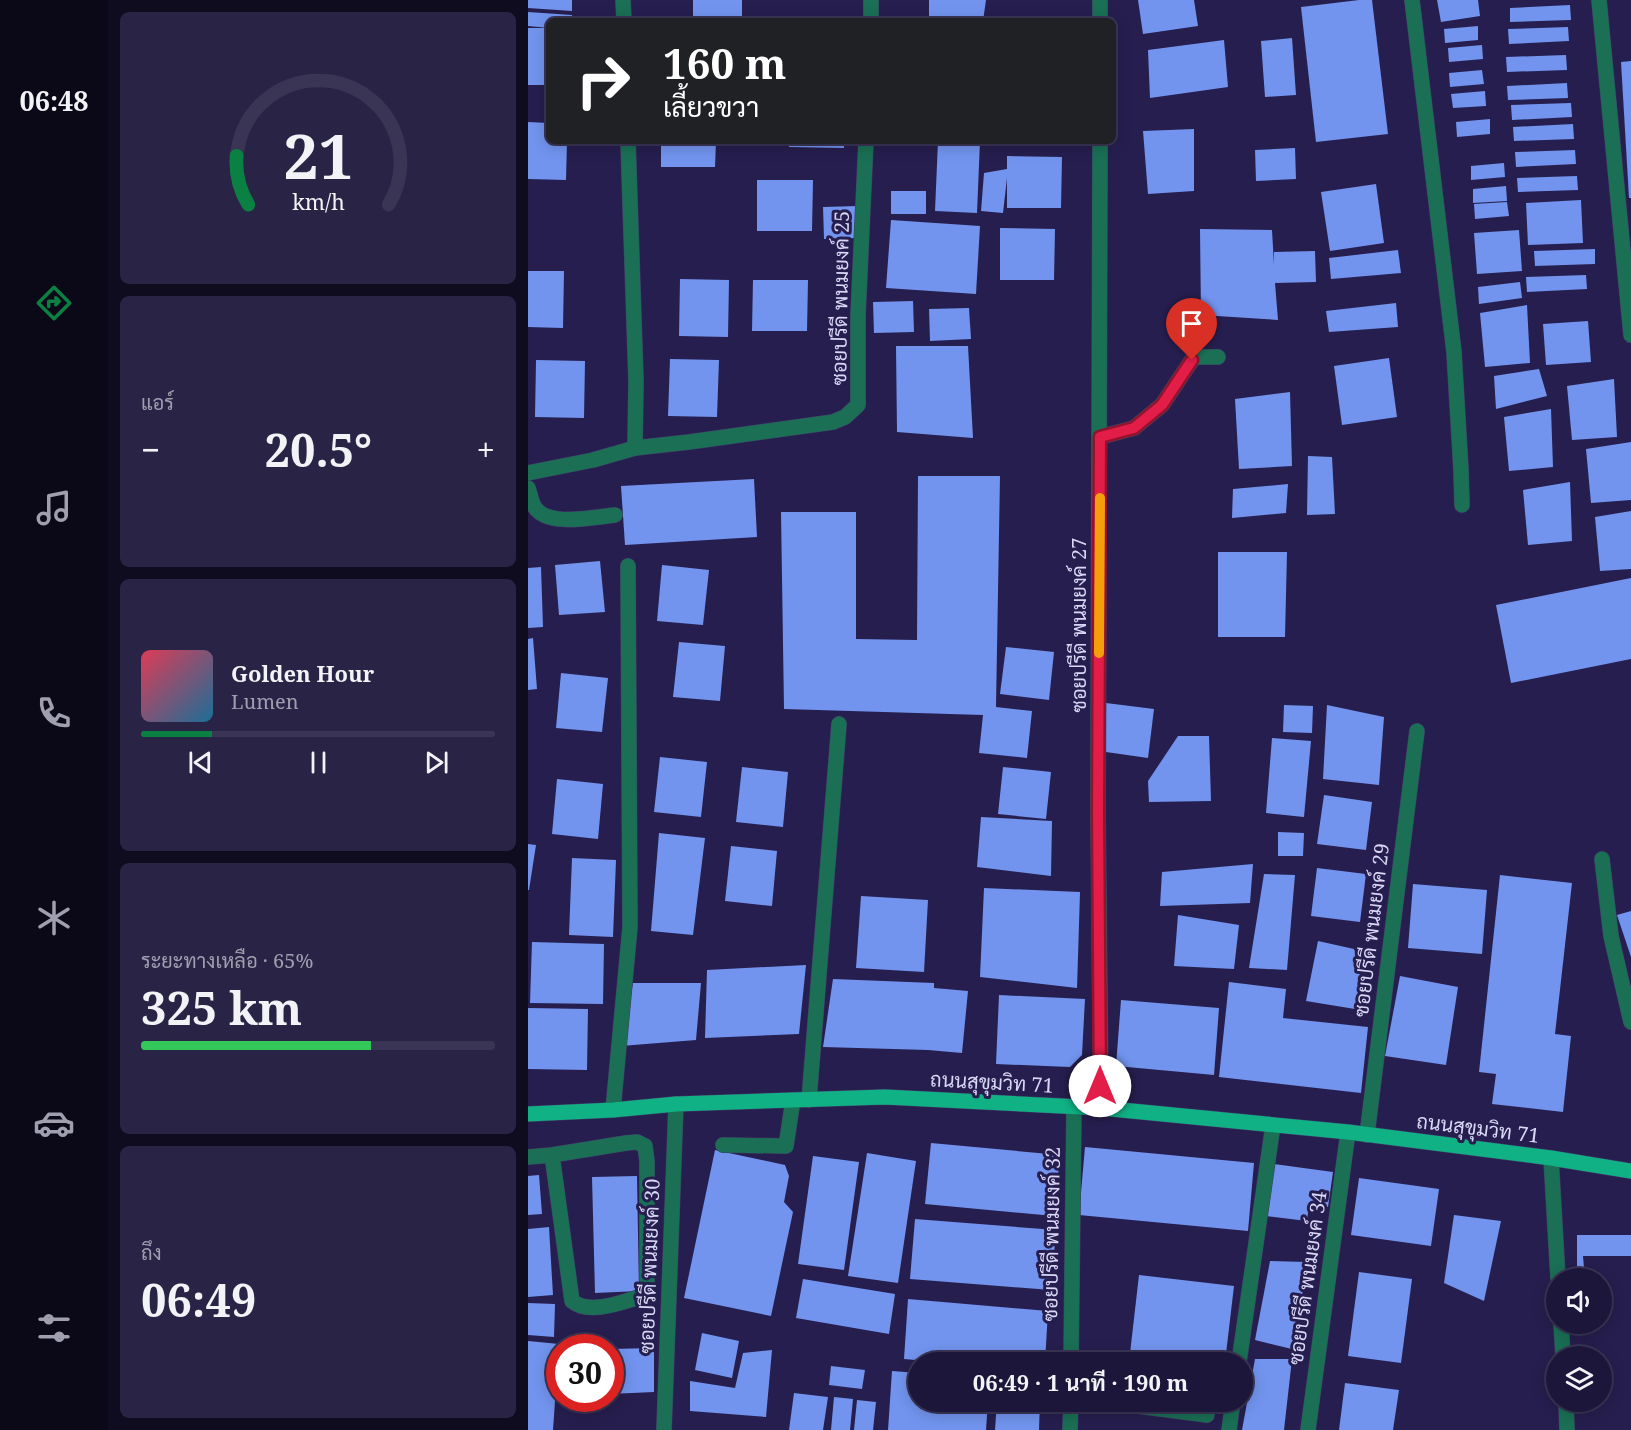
<!DOCTYPE html>
<html lang="th">
<meta charset="utf-8">
<style>
:root{--surface:#1c163a;--page:#292345;--text:#f1f3f6;--muted:#a09faf;--line:#3a3554;--accent:#0b8043}
body{margin:0;font-family:"Noto Serif",Sarabun,serif;background:var(--page);color:var(--text);height:100vh;display:flex;flex-direction:column;font-size:22px;white-space:nowrap}
*{box-sizing:border-box;margin:0}
p{font-size:20px;color:var(--muted)}
.icon{flex:none;width:33px;height:33px;fill:none;stroke:currentColor;stroke-width:2;stroke-linecap:round;stroke-linejoin:round}
.map{position:relative;flex:1;overflow:hidden}
.sheet{display:flex;flex-direction:column;gap:12px;padding:12px;background:#0f0c20;width:420px}
.sheet>*{flex:none}
.guide{position:absolute;left:18px;top:18px;width:570px;height:126px;border-radius:9px;box-shadow:0 3px 15px #0003,0 0 0 2px var(--line);background:#202124;color:#fff;overflow:hidden}
.controls{position:absolute;left:1018px;top:1268px;display:grid;gap:12px}
.controls a{display:grid;place-items:center;width:66px;height:66px;border-radius:50%;background:var(--surface);box-shadow:0 3px 15px #0003,0 0 0 2px var(--line);font-size:30px}
.speed{position:absolute;left:18px;top:1334px;display:flex;gap:12px;font-size:30px;font-weight:700;text-align:center}
.speed>*{display:grid;place-content:center;width:78px;height:78px;border-radius:50%;background:var(--surface);box-shadow:0 3px 15px #0003,0 0 0 2px var(--line);line-height:1}
.speed .limit{border:9px solid #d22;background:#fff;color:#111}
.pin{position:absolute;display:grid;place-items:center;width:51px;height:51px;color:#fff;margin:-62px -26px;border-radius:50% 50% 50% 0;rotate:-45deg;box-shadow:0 0 6px #0007}
.pin .icon{rotate:45deg}
.me{position:absolute;width:66px;margin:-33px;rotate:0deg;stroke-linejoin:round;filter:drop-shadow(0 0 4px #0008)}
.turn{display:flex;align-items:center;gap:21px;height:126px;padding:0 18px;font-size:27px}
.turn .icon{width:78px;height:78px;stroke-width:2.5}
.turn b{display:block;font-size:42px;line-height:51px}
.big{font-size:45px;font-weight:700;line-height:1.1}
.sheet .widget{flex:1;display:flex;flex-direction:column;justify-content:center;gap:9px;min-width:0;padding:0 21px;border-radius:9px;background:var(--page)}
.sheet .dial{align-items:center;gap:0}
.dial svg{height:156px;overflow:visible;fill:none;stroke:var(--line);stroke-width:7;stroke-linecap:round;text-anchor:middle}
.dial text{fill:var(--text);stroke:none}
.song{display:flex;align-items:center;gap:18px}
.cover{width:72px;height:72px;border-radius:9px;background:linear-gradient(135deg,hsl(350 70% 55%),hsl(200 70% 35%))}
.played{height:6px;border-radius:3px;background:linear-gradient(90deg,var(--accent) 20%,var(--line) 20%)}
.keys{display:flex;justify-content:space-around;direction:ltr}
.heat{display:flex;justify-content:space-between;align-items:center;font-size:33px;direction:ltr}
.charge{height:9px;border-radius:4px;background:linear-gradient(90deg,#34c759 65%,var(--line) 0)}
.trip{position:absolute;left:380px;top:1352px;width:345px;height:60px;border-radius:30px;background:var(--surface);box-shadow:0 3px 15px #0003,0 0 0 2px var(--line);font-weight:700;line-height:60px;text-align:center}
main{display:flex;flex:1;min-height:0}
.tab-bar{display:flex;flex-direction:column;width:108px;justify-content:space-around;align-items:center;background:#0b0917;color:var(--muted)}
.tab-bar .icon{width:42px;height:42px}
.tab-bar .on{color:var(--accent)}
.tab-bar b{font-size:27px;color:var(--text)}
.map>svg:first-child{display:block}
</style>
<main>
<nav class="tab-bar">
<b>06:48</b>
<svg class="icon on" aria-label="directions" viewBox="0 0 24 24"><path d="M12 3l9 9-9 9-9-9zM9 14v-3h6M13 9l2 2-2 2"/></svg>
<svg class="icon" aria-label="music" viewBox="0 0 24 24"><path d="M9 18V5l10-2v13"/><circle cx="6" cy="18" r="3"/><circle cx="16" cy="16" r="3"/></svg>
<svg class="icon" aria-label="phone" viewBox="0 0 24 24"><path d="M5 4h4l2 5-3 2q2 4 5 5l2-3 5 2v4C11 20 4 13 5 4z"/></svg>
<svg class="icon" aria-label="climate" viewBox="0 0 24 24"><path d="M12 3v18M4 7l16 10M4 17L20 7"/></svg>
<svg class="icon" aria-label="car" viewBox="0 0 24 24"><path d="M5 17H2v-5l4-1 3-4h7l3 4 3 1v5h-3M9 17h6M6 11h13"/><circle cx="7" cy="17" r="2"/><circle cx="17" cy="17" r="2"/></svg>
<svg class="icon" aria-label="filters" viewBox="0 0 24 24"><path d="M4 7h16M4 17h16"/><circle cx="9" cy="7" r="2"/><circle cx="15" cy="17" r="2"/></svg>
</nav>
<section class="sheet">
<div class="widget dial"><svg viewBox="0 0 100 80">
<path d="M14 69A42 42 0 1 1 86 69"/>
<path d="M14 69A42 42 0 0 1 8 44" stroke="#0b8043"/>
<text x="50" y="56" font-size="32" font-weight="700">21</text>
<text x="50" y="72" font-size="11">km/h</text>
</svg></div>
<div class="widget"><p>แอร์</p>
<div class="heat"><a>−</a><b class="big">20.5°</b><a>+</a></div>
</div>
<div class="widget">
<div class="song"><i class="cover"></i><div><b>Golden Hour</b><p>Lumen</p></div></div>
<div class="played"></div>
<div class="keys"><svg class="icon" aria-label="previous" viewBox="0 0 24 24"><path d="M18 5L8 12l10 7zM5 5v14"/></svg><svg class="icon" aria-label="pause" viewBox="0 0 24 24"><path d="M8 5v14M16 5v14"/></svg><svg class="icon" aria-label="next" viewBox="0 0 24 24"><path d="M6 5l10 7-10 7zM19 5v14"/></svg></div>
</div>
<div class="widget"><p>ระยะทางเหลือ · 65%</p><b class="big">325 km</b><div class="charge"></div></div>
<div class="widget"><p>ถึง</p><b class="big">06:49</b></div>
</section>
<div class="map">
<svg width="1103" height="1430" viewBox="0 0 1103 1430">
<rect width="100%" height="100%" fill="#261e4e"/>
<g fill="#7294ee">
<polygon points="0,0 44,0 44,11 0,8"/>
<rect x="165" y="0" width="49" height="21"/>
<polygon points="401,0 458,0 455,21 401,21"/>
<polygon points="610,0 666,0 670,26 615,34"/>
<polygon points="831,0 844,0 860,134 788,142 773,7"/>
<polygon points="909,0 950,0 952,16 913,22"/>
<polygon points="1042,5 1043,20 982,22 982,8"/>
<polygon points="0,12 44,15 44,21 21,21 21,28 0,26"/>
<polygon points="484,16 539,18 539,21 484,21"/>
<polygon points="950,26 950,40 917,43 916,29"/>
<polygon points="1040,27 1041,41 981,44 980,29"/>
<rect x="0" y="28" width="21" height="57"/>
<polygon points="764,38 768,95 737,97 733,41"/>
<polygon points="696,40 700,87 622,98 620,50"/>
<polygon points="954,45 955,59 921,62 920,48"/>
<polygon points="1038,55 1039,70 979,72 978,57"/>
<polygon points="1103,61 1103,198 1101,198 1093,62"/>
<polygon points="954,70 956,84 922,87 921,73"/>
<polygon points="1039,83 1040,98 980,100 979,86"/>
<polygon points="957,91 958,106 925,108 923,94"/>
<polygon points="1043,103 1044,117 984,120 983,105"/>
<polygon points="962,119 962,134 929,137 928,122"/>
<polygon points="0,122 21,123 21,141 39,141 38,180 0,179"/>
<polygon points="1045,124 1046,139 986,141 985,127"/>
<polygon points="666,129 666,191 620,194 615,131"/>
<polygon points="133,141 188,141 187,167 133,167"/>
<polygon points="261,141 316,141 316,148 261,147"/>
<polygon points="410,141 452,141 449,213 407,211"/>
<polygon points="767,148 768,179 728,181 727,150"/>
<polygon points="1047,150 1048,164 988,167 987,152"/>
<polygon points="479,156 534,157 533,208 479,208 479,178 475,213 453,211 456,173 479,169"/>
<polygon points="976,163 977,177 943,180 943,166"/>
<polygon points="1049,176 1050,190 990,192 989,178"/>
<polygon points="229,180 285,180 284,231 229,231"/>
<polygon points="848,184 856,243 802,251 793,192"/>
<polygon points="978,186 979,201 945,203 945,189"/>
<rect x="363" y="191" width="35" height="23"/>
<polygon points="1053,200 1055,243 1000,245 998,203"/>
<polygon points="979,202 981,216 947,219 946,204"/>
<polygon points="330,206 331,238 296,239 295,207"/>
<polygon points="363,220 452,226 448,294 358,288"/>
<polygon points="472,228 527,229 526,280 472,280"/>
<polygon points="672,229 744,230 746,265 746,252 787,251 788,282 747,283 750,320 673,315"/>
<polygon points="991,230 994,271 949,274 946,233"/>
<polygon points="1067,249 1067,264 1007,266 1006,251"/>
<polygon points="870,250 873,273 803,279 801,258"/>
<polygon points="0,271 36,271 35,328 0,327"/>
<polygon points="1058,275 1059,289 999,292 998,277"/>
<polygon points="152,279 201,280 200,337 151,336"/>
<polygon points="225,280 280,280 279,331 224,331"/>
<polygon points="992,282 994,298 951,304 950,287"/>
<polygon points="385,301 386,332 346,333 345,302"/>
<polygon points="868,303 870,327 801,332 798,311"/>
<polygon points="999,305 1002,363 957,367 952,313"/>
<polygon points="441,308 443,339 402,341 401,309"/>
<polygon points="1060,321 1063,362 1018,365 1015,324"/>
<polygon points="368,346 440,346 445,438 369,432"/>
<polygon points="861,358 869,417 814,425 806,366"/>
<polygon points="142,359 191,360 189,417 140,416"/>
<polygon points="8,360 57,361 56,418 7,417"/>
<polygon points="1011,369 1019,396 968,409 966,376"/>
<polygon points="1086,379 1089,437 1044,440 1039,386"/>
<polygon points="762,392 764,466 711,469 707,399"/>
<polygon points="1023,409 1025,467 981,471 976,417"/>
<polygon points="1103,442 1103,500 1063,503 1058,449"/>
<polygon points="780,456 804,457 807,514 779,515"/>
<polygon points="390,476 472,476 468,707 504,711 499,758 451,753 455,715 256,709 253,512 328,512 328,639 389,640"/>
<polygon points="226,479 229,537 97,545 93,486"/>
<polygon points="1042,482 1044,541 1000,545 995,490"/>
<polygon points="760,484 758,513 704,518 705,489"/>
<polygon points="1103,511 1103,569 1072,571 1067,517"/>
<polygon points="690,552 759,552 757,637 690,637"/>
<polygon points="72,561 77,612 31,615 27,565"/>
<polygon points="134,565 181,570 175,625 129,621"/>
<polygon points="13,567 15,627 0,628 0,568"/>
<polygon points="1103,578 1103,659 983,683 968,605"/>
<polygon points="5,638 9,689 0,690 0,639"/>
<polygon points="151,642 197,646 192,701 145,697"/>
<polygon points="478,647 526,652 521,700 472,694"/>
<polygon points="33,673 80,678 74,732 28,728"/>
<polygon points="578,703 626,709 620,758 571,751"/>
<polygon points="756,705 785,706 784,733 755,732"/>
<polygon points="799,705 856,717 851,785 795,779"/>
<polygon points="650,736 681,736 683,801 621,802 620,781"/>
<polygon points="744,738 783,741 776,817 738,813"/>
<polygon points="132,757 179,762 173,817 126,812"/>
<polygon points="214,767 260,772 255,827 208,822"/>
<polygon points="475,767 523,772 518,819 470,814"/>
<polygon points="29,779 75,784 70,839 24,834"/>
<polygon points="796,795 844,802 838,850 789,844"/>
<polygon points="453,817 524,821 523,876 449,867"/>
<polygon points="750,832 776,833 775,856 750,856"/>
<polygon points="131,833 177,838 165,935 123,931"/>
<polygon points="0,844 8,845 1,890 0,890"/>
<polygon points="203,846 249,851 244,906 197,901"/>
<polygon points="44,858 88,860 85,937 41,935"/>
<polygon points="725,864 722,903 632,906 634,872"/>
<polygon points="789,868 838,874 832,922 783,916"/>
<polygon points="736,874 767,875 759,970 721,968"/>
<polygon points="972,875 1044,883 1027,1034 1043,1036 1035,1112 964,1104 968,1074 951,1072"/>
<polygon points="885,884 959,890 954,954 880,948"/>
<polygon points="456,888 552,892 549,988 452,977"/>
<polygon points="333,896 400,900 396,972 328,968"/>
<polygon points="1103,911 1103,957 1089,915"/>
<polygon points="650,915 711,925 706,969 646,966"/>
<polygon points="790,941 844,953 833,1010 778,1001"/>
<polygon points="4,942 76,944 75,1004 2,1003"/>
<polygon points="278,965 271,1034 177,1038 179,970"/>
<polygon points="872,976 930,987 918,1065 857,1056"/>
<polygon points="305,979 406,983 406,988 440,991 434,1053 400,1050 295,1047"/>
<polygon points="701,982 758,989 755,1018 840,1027 833,1093 691,1077"/>
<polygon points="105,983 173,983 168,1040 93,1046"/>
<polygon points="471,995 557,999 554,1055 542,1067 468,1064"/>
<polygon points="593,1000 691,1008 686,1075 588,1066"/>
<polygon points="0,1008 60,1009 59,1070 0,1069"/>
<polygon points="403,1143 532,1155 526,1216 397,1204"/>
<polygon points="557,1147 726,1163 720,1231 551,1215"/>
<polygon points="187,1150 257,1165 261,1176 256,1202 265,1212 243,1316 156,1298"/>
<polygon points="339,1153 388,1161 370,1283 320,1276"/>
<polygon points="285,1156 331,1162 316,1270 270,1264"/>
<polygon points="746,1164 805,1172 800,1207 781,1205 779,1221 738,1216"/>
<polygon points="11,1175 14,1214 0,1215 0,1176"/>
<polygon points="109,1176 111,1291 67,1293 64,1177"/>
<polygon points="831,1178 911,1189 903,1246 823,1235"/>
<polygon points="926,1215 973,1221 956,1301 916,1283"/>
<polygon points="387,1219 528,1230 523,1290 382,1279"/>
<polygon points="21,1227 25,1295 0,1297 0,1229"/>
<polygon points="1049,1235 1103,1235 1103,1256 1055,1256 1056,1268 1049,1268"/>
<polygon points="742,1261 778,1262 768,1350 727,1340"/>
<polygon points="831,1272 884,1279 873,1363 820,1356"/>
<polygon points="611,1275 706,1286 697,1362 601,1362"/>
<polygon points="275,1279 367,1294 361,1334 268,1318"/>
<polygon points="380,1299 520,1311 517,1362 411,1362 376,1359"/>
<polygon points="0,1303 27,1304 26,1337 0,1335"/>
<polygon points="174,1333 211,1341 204,1378 167,1370"/>
<polygon points="0,1341 31,1344 25,1430 0,1430"/>
<polygon points="126,1348 126,1392 82,1394 82,1349"/>
<polygon points="244,1350 238,1417 162,1411 162,1381 207,1388 215,1353"/>
<polygon points="727,1359 764,1359 756,1430 714,1430"/>
<polygon points="303,1366 337,1370 334,1389 301,1385"/>
<polygon points="364,1371 390,1373 390,1401 460,1401 458,1430 360,1430"/>
<polygon points="817,1383 871,1390 865,1430 811,1430"/>
<polygon points="266,1393 300,1397 295,1430 261,1430"/>
<polygon points="306,1397 325,1399 322,1430 303,1430"/>
<polygon points="329,1400 348,1402 345,1430 326,1430"/>
<polygon points="469,1401 512,1401 511,1430 467,1430"/>
</g>
<g fill="none" stroke-linecap="round" stroke-linejoin="round">
<g stroke="#423c69" stroke-width="16">
<g id="service">
<polyline points="572,437 606,428 634,405 664,360 669,357 690,357"/>
<path d="M0 488C2 493 3 501 6 506 18 528 66 517 87 515"/>
<polyline points="1074,859 1083,936 1103,1022"/>
<polyline points="195,1145 258,1146 265,1100"/>
<path d="M0 1157 24 1155 98 1143 109 1142 117 1146 119 1161V1293L115 1296C96 1301 62 1316 44 1301L24 1155"/>
<polyline points="572,1401 679,1415"/>
</g>
</g>
<g stroke="#423c69" stroke-width="16">
<g id="minor">
<polyline points="95,0 96,21"/>
<polyline points="884,0 926,352 933,470 934,505"/>
<polyline points="1071,0 1103,335"/>
<polyline points="343,21 343,0"/>
<polyline points="572,21 572,0"/>
<polyline points="100,141 108,381 107,448"/>
<polyline points="572,141 570,813 573,1108"/>
<polyline points="0,473 65,460 107,448 161,442 305,422 317,417 330,405 330,315 338,141"/>
<polyline points="281,1100 311,724"/>
<polyline points="85,1110 102,927 100,566"/>
<polyline points="839,1135 889,731"/>
<polyline points="1023,1158 1030,1278"/>
<polyline points="1033,1323 1035,1356"/>
<polyline points="543,1362 546,1107"/>
<polyline points="711,1362 745,1125"/>
<polyline points="1038,1401 1039,1430"/>
<polyline points="136,1430 148,1104"/>
<polyline points="542,1430 543,1401"/>
<polyline points="701,1430 705,1401"/>
<polyline points="780,1430 820,1132"/>
</g>
</g>
<g stroke="#423c69" stroke-width="16">
<polyline id="primary" points="0,1114 85,1110 148,1104 357,1097 573,1108 820,1132 1023,1158 1103,1171"/>
</g>
<use href="#service" stroke="#1a6f55" stroke-width="15"/>
<use href="#minor" stroke="#1a6f55" stroke-width="15"/>
<use href="#primary" stroke="#0fb185" stroke-width="15"/>
</g>
<g fill="none" stroke-linecap="round" stroke-linejoin="round">
<g stroke="#92132f" stroke-width="15">
<polyline id="route" points="572,1086 570,813 572,437 606,428 634,405 664,360"/>
</g>
<use href="#route" stroke="#e11d48" stroke-width="10"/>
<polyline stroke="#f59e0b" stroke-width="10" points="571,653 572,498"/>
</g>
<g text-anchor="middle" dominant-baseline="central" stroke-width="6" stroke-linejoin="round" paint-order="stroke">
<g font-size="20" fill="#d8d7f6" stroke="#261e4e">
<text transform="translate(312 298) rotate(-89)">ซอยปรีดี พนมยงค์ 25</text>
<text transform="translate(550 625) rotate(-90)">ซอยปรีดี พนมยงค์ 27</text>
<text transform="translate(843 930) rotate(-83)">ซอยปรีดี พนมยงค์ 29</text>
<text transform="translate(464 1082) rotate(3)">ถนนสุขุมวิท 71</text>
<text transform="translate(950 1128) rotate(7)">ถนนสุขุมวิท 71</text>
<text transform="translate(523 1234) rotate(-89)">ซอยปรีดี พนมยงค์ 32</text>
<text transform="translate(121 1266) rotate(-88)">ซอยปรีดี พนมยงค์ 30</text>
<text transform="translate(779 1278) rotate(-82)">ซอยปรีดี พนมยงค์ 34</text>
</g>
</g>
</svg>
<div class="controls">
<a><svg class="icon" aria-label="sound" viewBox="0 0 24 24"><path d="M4 9h4l5-4v14l-5-4H4zM17 9q2 3 0 6"/></svg></a>
<a><svg class="icon" aria-label="layers" viewBox="0 0 24 24"><path d="M12 4l9 5-9 5-9-5zM3 14l9 5 9-5"/></svg></a>
</div>
<div class="speed"><div class="limit">30</div></div>
<div class="pin" style="left:664px;top:360px;background:#d93025"><svg class="icon" aria-label="arrive" viewBox="0 0 24 24"><path d="M6 21V4h12l-3 4 3 4H6"/></svg></div>
<svg class="me" style="left:572px;top:1086px" viewBox="-20 -20 40 40"><circle r="19" fill="#fff"/><path d="M0-13L10 11 0 6-10 11z" fill="#e11d48"/></svg>
<div class="trip">06:49 · 1 นาที · 190 m</div>
<div class="guide">
<div class="turn"><svg class="icon" aria-label="right" viewBox="0 0 24 24"><path d="M7 20v-9h11M14 6l5 5-5 5"/></svg><div><b>160 m</b>เลี้ยวขวา</div></div>
</div>
</div>
</main>
